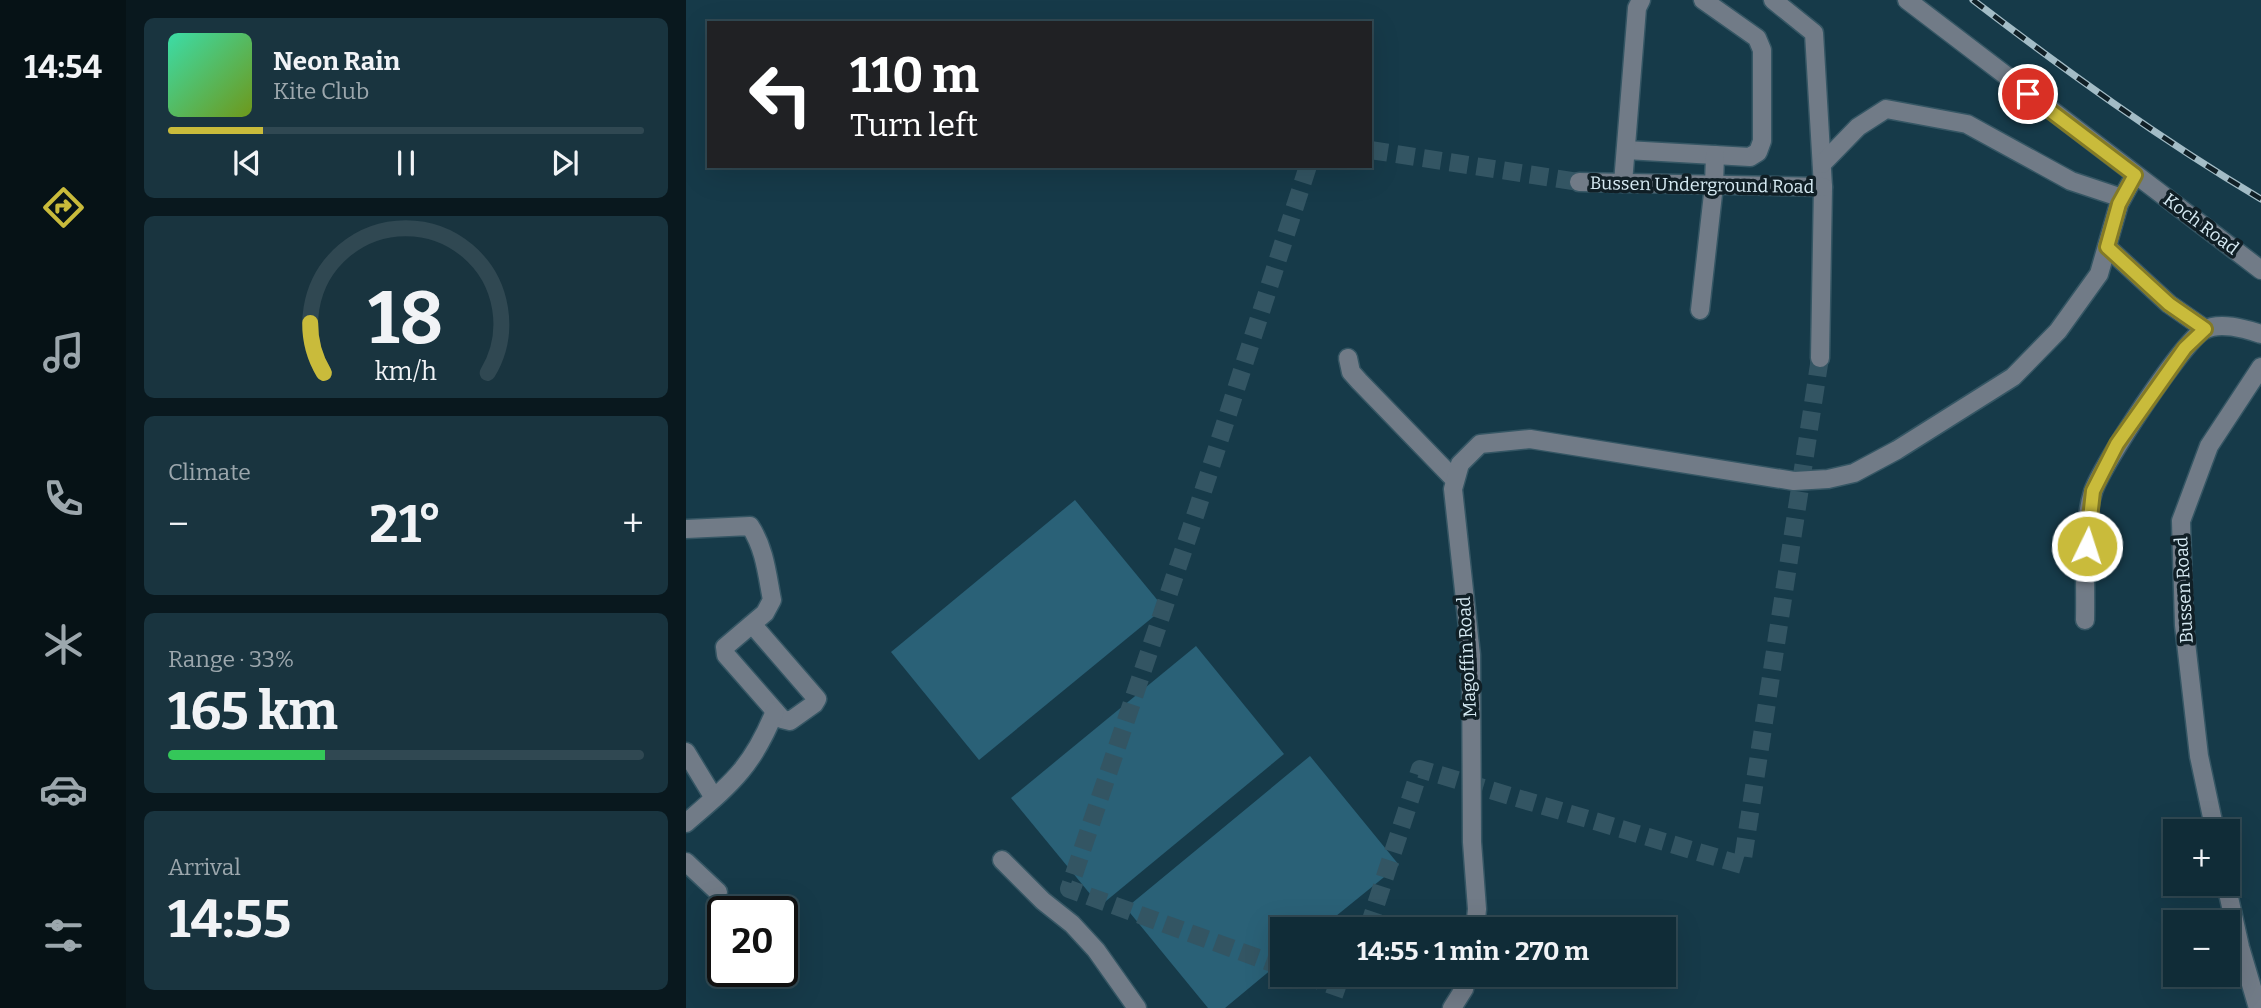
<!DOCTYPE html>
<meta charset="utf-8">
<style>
:root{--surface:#102c37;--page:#19343f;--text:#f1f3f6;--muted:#9ca7ad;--line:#304852;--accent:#c9bb3b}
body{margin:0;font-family:Bitter,serif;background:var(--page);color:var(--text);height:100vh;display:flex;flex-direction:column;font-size:26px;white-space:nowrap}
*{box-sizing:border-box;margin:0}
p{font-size:23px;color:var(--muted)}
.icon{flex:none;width:38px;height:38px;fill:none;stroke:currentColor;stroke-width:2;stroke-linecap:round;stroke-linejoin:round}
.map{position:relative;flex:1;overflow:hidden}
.sheet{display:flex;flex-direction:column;gap:18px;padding:18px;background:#09181e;width:560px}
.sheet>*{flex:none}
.banner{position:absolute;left:21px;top:21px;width:665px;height:147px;border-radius:0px;box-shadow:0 7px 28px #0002,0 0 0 2px var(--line);background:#202124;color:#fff;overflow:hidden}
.tools{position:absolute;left:1477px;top:819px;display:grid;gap:14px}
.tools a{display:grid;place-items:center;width:77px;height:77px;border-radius:0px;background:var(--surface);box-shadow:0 7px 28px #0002,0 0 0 2px var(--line);font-size:35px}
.speed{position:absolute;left:21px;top:896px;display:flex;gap:14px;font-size:35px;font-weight:700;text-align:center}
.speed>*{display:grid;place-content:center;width:91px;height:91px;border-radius:50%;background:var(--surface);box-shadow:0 7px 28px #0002,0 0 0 2px var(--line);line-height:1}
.speed .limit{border:4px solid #111;border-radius:10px;background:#fff;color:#111}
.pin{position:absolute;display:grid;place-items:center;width:60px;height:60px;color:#fff;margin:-30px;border:4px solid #fff;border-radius:50%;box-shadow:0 2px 7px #0007}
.me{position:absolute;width:77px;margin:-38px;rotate:4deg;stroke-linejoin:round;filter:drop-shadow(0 0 5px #0008)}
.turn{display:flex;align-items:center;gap:24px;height:147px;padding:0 28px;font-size:32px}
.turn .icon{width:91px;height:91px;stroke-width:2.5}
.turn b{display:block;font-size:49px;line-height:60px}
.big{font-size:52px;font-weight:700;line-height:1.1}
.sheet .widget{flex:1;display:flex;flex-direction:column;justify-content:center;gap:10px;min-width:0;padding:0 24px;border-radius:10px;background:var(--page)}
.sheet .dial{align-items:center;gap:0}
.dial svg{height:182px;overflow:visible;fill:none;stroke:var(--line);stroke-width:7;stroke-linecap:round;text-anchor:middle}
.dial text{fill:var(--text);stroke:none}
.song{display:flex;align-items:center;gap:21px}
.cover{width:84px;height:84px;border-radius:10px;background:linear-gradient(135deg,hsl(160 70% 55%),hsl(80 70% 35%))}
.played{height:7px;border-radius:4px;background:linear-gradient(90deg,var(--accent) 20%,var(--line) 20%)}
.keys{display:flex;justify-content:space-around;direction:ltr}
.heat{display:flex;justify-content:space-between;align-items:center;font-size:38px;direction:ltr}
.charge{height:10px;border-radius:5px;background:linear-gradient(90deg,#34c759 33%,var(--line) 0)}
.trip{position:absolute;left:584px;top:917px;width:406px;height:70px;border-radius:0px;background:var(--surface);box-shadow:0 7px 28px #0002,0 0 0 2px var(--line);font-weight:700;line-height:70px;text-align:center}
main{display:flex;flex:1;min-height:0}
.tab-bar{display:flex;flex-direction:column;width:126px;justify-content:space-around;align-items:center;background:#061216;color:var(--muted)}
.tab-bar .icon{width:49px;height:49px}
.tab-bar .selected{color:var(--accent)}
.tab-bar b{font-size:32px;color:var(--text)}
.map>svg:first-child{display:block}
</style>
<main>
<nav class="tab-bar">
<b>14:54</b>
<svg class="icon selected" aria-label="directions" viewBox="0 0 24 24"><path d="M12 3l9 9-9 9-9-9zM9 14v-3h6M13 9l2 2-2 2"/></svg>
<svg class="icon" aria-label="music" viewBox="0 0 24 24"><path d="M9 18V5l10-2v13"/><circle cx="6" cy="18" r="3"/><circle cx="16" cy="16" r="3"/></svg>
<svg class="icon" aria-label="phone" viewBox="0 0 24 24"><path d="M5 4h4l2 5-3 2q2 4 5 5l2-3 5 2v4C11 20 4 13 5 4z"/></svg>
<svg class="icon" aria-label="climate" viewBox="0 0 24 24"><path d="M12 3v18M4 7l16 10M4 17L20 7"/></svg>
<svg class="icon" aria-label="car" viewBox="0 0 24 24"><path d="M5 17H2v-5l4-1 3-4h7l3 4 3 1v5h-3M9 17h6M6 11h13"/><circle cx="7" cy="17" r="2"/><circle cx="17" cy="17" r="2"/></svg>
<svg class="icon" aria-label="filters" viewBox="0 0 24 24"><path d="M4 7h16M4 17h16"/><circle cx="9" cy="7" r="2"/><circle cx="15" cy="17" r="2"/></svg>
</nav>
<section class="sheet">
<div class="widget">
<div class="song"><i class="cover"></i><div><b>Neon Rain</b><p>Kite Club</p></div></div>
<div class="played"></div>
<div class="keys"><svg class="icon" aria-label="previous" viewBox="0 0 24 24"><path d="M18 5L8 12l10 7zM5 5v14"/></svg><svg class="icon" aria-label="pause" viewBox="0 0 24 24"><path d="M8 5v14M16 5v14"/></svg><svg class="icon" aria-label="next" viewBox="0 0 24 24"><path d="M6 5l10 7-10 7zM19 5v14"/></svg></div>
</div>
<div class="widget dial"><svg viewBox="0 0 100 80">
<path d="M14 69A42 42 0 1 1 86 69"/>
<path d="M14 69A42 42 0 0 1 8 47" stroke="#c9bb3b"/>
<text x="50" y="56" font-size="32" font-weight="700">18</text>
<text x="50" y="72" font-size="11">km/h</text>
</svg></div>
<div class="widget"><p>Climate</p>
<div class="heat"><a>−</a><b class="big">21°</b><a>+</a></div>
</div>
<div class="widget"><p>Range · 33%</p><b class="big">165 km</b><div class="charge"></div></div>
<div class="widget"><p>Arrival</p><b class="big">14:55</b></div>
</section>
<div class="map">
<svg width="1575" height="1008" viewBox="0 0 1575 1008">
<rect width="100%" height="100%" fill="#163a49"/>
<g fill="#2a6177">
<polygon points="389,500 478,608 293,760 205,652"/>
<polygon points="510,646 598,754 414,906 325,798"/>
<polygon points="624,756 713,865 634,929 597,929 597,960 539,1008 522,1008 440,908"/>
</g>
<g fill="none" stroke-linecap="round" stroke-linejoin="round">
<g stroke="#335563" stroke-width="18" stroke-dasharray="18 9" stroke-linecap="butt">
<polyline points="684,150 893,182"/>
<polyline points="682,929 734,769 1056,865 1134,358"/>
<polyline points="597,967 383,889 510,513 622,166"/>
<polyline points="617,975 662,991 667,975"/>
</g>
<g stroke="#355664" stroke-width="21">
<g id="minor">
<polyline points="1087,0 1128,33 1137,187 1134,358"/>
<polyline points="1221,0 1575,270"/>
<polyline points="940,150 1064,157 1072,152 1076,141 1076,50 1071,38 1017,0"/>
<polyline points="1136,164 1172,127 1200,109 1281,124 1385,181 1436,198"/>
<polyline points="893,182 1137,187"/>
<polyline points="937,183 951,8 955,0"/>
<polyline points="1421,247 1483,304 1519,329"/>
<polyline points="1014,310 1028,185 1029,155"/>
<polyline points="662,358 665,372 673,381 769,480"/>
<path d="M0 529 64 526C79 549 81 574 86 600L79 613 66 624 131 699 128 704 104 721 96 719 40 655 39 647 66 624"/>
<path d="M1399 620C1400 582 1396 527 1407 492 1415 466 1497 341 1518 330 1534 321 1559 329 1575 334"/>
<polyline points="0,752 28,798"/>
<path d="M0 823C45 784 66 768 89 711"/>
<polyline points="1529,831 1513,756 1498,625 1495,521 1523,446 1575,367"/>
<polyline points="316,860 357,901 386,924 410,950 451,1008"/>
<polyline points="0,862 32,892"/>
<polyline points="1540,884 1554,947 1572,1008"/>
<polyline points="789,929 791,909 786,842 785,655 767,489 774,464 794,444 844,439 1108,481 1142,479 1168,473 1211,450 1327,377 1372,331 1413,274 1433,204 1449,175"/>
<polyline points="766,1008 778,989 781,975"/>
</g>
</g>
<use href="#minor" stroke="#717b87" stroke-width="18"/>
<g stroke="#a3bcc6" stroke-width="7">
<path id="rail" d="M1287 0C1380 71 1474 139 1575 199"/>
</g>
<use href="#rail" stroke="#101f26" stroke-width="4.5" stroke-dasharray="13" stroke-linecap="butt"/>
</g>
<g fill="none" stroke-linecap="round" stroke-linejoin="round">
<g stroke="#837a26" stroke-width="18">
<polyline id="route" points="1342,94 1449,175 1433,204 1421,247 1483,304 1519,329 1499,348 1431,444 1407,491 1401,546"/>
</g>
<use href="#route" stroke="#c9bb3b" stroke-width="12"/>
</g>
<g text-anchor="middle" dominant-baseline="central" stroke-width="7" stroke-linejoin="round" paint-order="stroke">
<g font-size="18" fill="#d7ebf4" stroke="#101f26">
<text transform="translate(1016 185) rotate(1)">Bussen Underground Road</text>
<text transform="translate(1515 224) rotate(37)">Koch Road</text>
<text transform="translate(1498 590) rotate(-93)">Bussen Road</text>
<text transform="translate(781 657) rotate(-93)">Magoffin Road</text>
</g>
</g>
</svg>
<div class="tools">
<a>+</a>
<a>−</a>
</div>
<div class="speed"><div class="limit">20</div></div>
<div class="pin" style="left:1342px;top:94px;background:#d93025"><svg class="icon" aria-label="arrive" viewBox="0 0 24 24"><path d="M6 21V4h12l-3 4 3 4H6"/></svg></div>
<svg class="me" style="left:1401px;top:546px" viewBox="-20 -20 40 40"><circle r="17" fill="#c9bb3b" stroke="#fff" stroke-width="3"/><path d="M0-11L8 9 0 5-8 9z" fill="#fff"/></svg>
<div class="trip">14:55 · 1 min · 270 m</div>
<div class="banner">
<div class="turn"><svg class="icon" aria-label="left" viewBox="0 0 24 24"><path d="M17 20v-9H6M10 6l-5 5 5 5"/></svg><div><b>110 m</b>Turn left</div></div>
</div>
</div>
</main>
